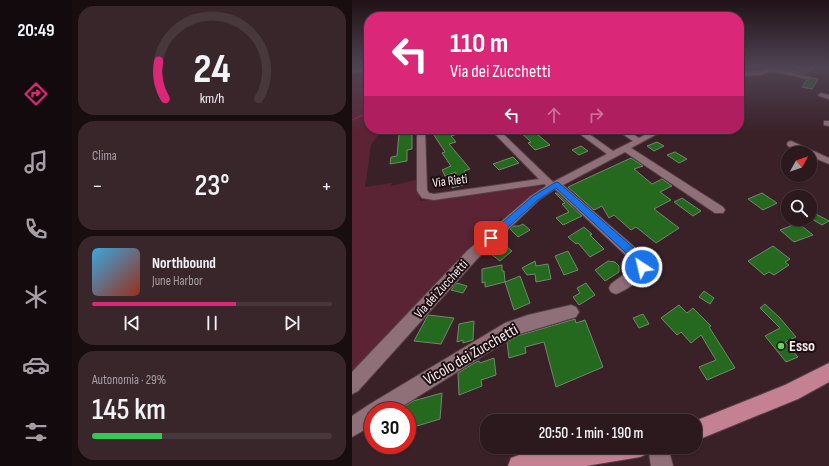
<!DOCTYPE html>
<html lang="it">
<meta charset="utf-8">
<style>
:root{--surface:#2c191e;--page:#38262b;--text:#f1f3f6;--muted:#a6a0a4;--line:#48383c;--accent:#db2777}
body{margin:0;font-family:"Sofia Sans Condensed",sans-serif;background:var(--page);color:var(--text);height:100vh;display:flex;flex-direction:column;font-size:15px;white-space:nowrap}
*{box-sizing:border-box;margin:0}
p{font-size:13px;color:var(--muted)}
.icon{flex:none;width:22px;height:22px;fill:none;stroke:currentColor;stroke-width:2;stroke-linecap:round;stroke-linejoin:round}
.map{position:relative;flex:1;overflow:hidden}
.drawer{display:flex;flex-direction:column;gap:6px;padding:6px;background:#180e10;width:280px}
.drawer>*{flex:none}
.guide{position:absolute;left:12px;top:12px;width:380px;height:122px;border-radius:16px;box-shadow:0 1px 3px #0004,0 0 0 1px var(--line);background:#db2777;color:#fff;overflow:hidden}
.needle{width:26px;rotate:50deg}
.fabs{position:absolute;left:429px;top:146px;display:grid;gap:8px}
.fabs a{display:grid;place-items:center;width:36px;height:36px;border-radius:50%;background:var(--surface);box-shadow:0 1px 3px #0004,0 0 0 1px var(--line);font-size:20px}
.speed{position:absolute;left:12px;top:402px;display:flex;gap:8px;font-size:20px;font-weight:700;text-align:center}
.speed>*{display:grid;place-content:center;width:52px;height:52px;border-radius:50%;background:var(--surface);box-shadow:0 1px 3px #0004,0 0 0 1px var(--line);line-height:1}
.speed .limit{border:6px solid #d22;background:#fff;color:#111}
.pin{position:absolute;display:grid;place-items:center;width:34px;height:34px;color:#fff;margin:-17px;border-radius:8px;box-shadow:0 2px 6px #0006}
.me{position:absolute;width:44px;margin:-22px;rotate:325deg;stroke-linejoin:round;filter:drop-shadow(0 0 3px #0008)}
.turn{display:flex;align-items:center;gap:14px;height:84px;padding:0 20px;font-size:18px}
.turn .icon{width:52px;height:52px;stroke-width:2.5}
.turn b{display:block;font-size:28px;line-height:34px}
.lanes{display:flex;align-items:center;height:38px;padding:0 20px;background:#0003;justify-content:center;gap:20px;direction:ltr}
.lanes .off{opacity:.35}
.big{font-size:30px;font-weight:600;line-height:1.1}
.drawer .widget{flex:1;display:flex;flex-direction:column;justify-content:center;gap:6px;min-width:0;padding:0 14px;border-radius:16px;background:var(--page)}
.drawer .dial{align-items:center;gap:0}
.dial svg{height:104px;overflow:visible;fill:none;stroke:var(--line);stroke-width:7;stroke-linecap:round;text-anchor:middle}
.dial text{fill:var(--text);stroke:none}
.song{display:flex;align-items:center;gap:12px}
.cover{width:48px;height:48px;border-radius:6px;background:linear-gradient(135deg,hsl(200 70% 55%),hsl(10 70% 35%))}
.played{height:4px;border-radius:2px;background:linear-gradient(90deg,var(--accent) 60%,var(--line) 60%)}
.keys{display:flex;justify-content:space-around;direction:ltr}
.heat{display:flex;justify-content:space-between;align-items:center;font-size:22px;direction:ltr}
.charge{height:6px;border-radius:3px;background:linear-gradient(90deg,#34c759 29%,var(--line) 0)}
.trip{position:absolute;left:128px;top:414px;width:222px;height:40px;border-radius:16px;background:var(--surface);box-shadow:0 1px 3px #0004,0 0 0 1px var(--line);font-weight:600;line-height:40px;text-align:center}
main{display:flex;flex:1;min-height:0}
.dock{display:flex;flex-direction:column;width:72px;justify-content:space-around;align-items:center;background:#120a0c;color:var(--muted)}
.dock .icon{width:28px;height:28px}
.dock .active{color:var(--accent)}
.dock b{font-size:18px;color:var(--text)}
.map>svg:first-child{display:block}
</style>
<main>
<nav class="dock">
<b>20:49</b>
<svg class="icon active" aria-label="directions" viewBox="0 0 24 24"><path d="M12 3l9 9-9 9-9-9zM9 14v-3h6M13 9l2 2-2 2"/></svg>
<svg class="icon" aria-label="music" viewBox="0 0 24 24"><path d="M9 18V5l10-2v13"/><circle cx="6" cy="18" r="3"/><circle cx="16" cy="16" r="3"/></svg>
<svg class="icon" aria-label="phone" viewBox="0 0 24 24"><path d="M5 4h4l2 5-3 2q2 4 5 5l2-3 5 2v4C11 20 4 13 5 4z"/></svg>
<svg class="icon" aria-label="climate" viewBox="0 0 24 24"><path d="M12 3v18M4 7l16 10M4 17L20 7"/></svg>
<svg class="icon" aria-label="car" viewBox="0 0 24 24"><path d="M5 17H2v-5l4-1 3-4h7l3 4 3 1v5h-3M9 17h6M6 11h13"/><circle cx="7" cy="17" r="2"/><circle cx="17" cy="17" r="2"/></svg>
<svg class="icon" aria-label="filters" viewBox="0 0 24 24"><path d="M4 7h16M4 17h16"/><circle cx="9" cy="7" r="2"/><circle cx="15" cy="17" r="2"/></svg>
</nav>
<section class="drawer">
<div class="widget dial"><svg viewBox="0 0 100 80">
<path d="M14 69A42 42 0 1 1 86 69"/>
<path d="M14 69A42 42 0 0 1 9 40" stroke="#db2777"/>
<text x="50" y="56" font-size="32" font-weight="700">24</text>
<text x="50" y="72" font-size="11">km/h</text>
</svg></div>
<div class="widget"><p>Clima</p>
<div class="heat"><a>−</a><b class="big">23°</b><a>+</a></div>
</div>
<div class="widget">
<div class="song"><i class="cover"></i><div><b>Northbound</b><p>June Harbor</p></div></div>
<div class="played"></div>
<div class="keys"><svg class="icon" aria-label="previous" viewBox="0 0 24 24"><path d="M18 5L8 12l10 7zM5 5v14"/></svg><svg class="icon" aria-label="pause" viewBox="0 0 24 24"><path d="M8 5v14M16 5v14"/></svg><svg class="icon" aria-label="next" viewBox="0 0 24 24"><path d="M6 5l10 7-10 7zM19 5v14"/></svg></div>
</div>
<div class="widget"><p>Autonomia · 29%</p><b class="big">145 km</b><div class="charge"></div></div>
</section>
<div class="map">
<svg width="477" height="466" viewBox="0 0 477 466">
<rect width="100%" height="100%" fill="#3a2128"/>
<polygon fill="#5a2435" points="17,70 17,129 30,129 19,145 13,187 40,183 39,186 67,179 68,201 185,184 190,187 153,220 149,218 141,224 145,227 0,380 0,72"/>
<g fill="none" stroke-linecap="round" stroke-linejoin="round">
<polyline stroke="#822647" stroke-width="1.5" points="0,120 17,112"/>
</g>
<g fill="#24691e" stroke="#728670">
<polygon points="452,67 464,67 452,74 430,69 445,71"/>
<polygon points="459,78 466,79 460,89 450,87 455,80"/>
<polygon points="78,129 91,129 91,131 98,129 111,129 112,132 99,136 104,142 97,144 118,169 112,171 117,183 100,188 104,172 93,176 90,170 99,166 90,153 93,152"/>
<polygon points="165,129 179,129 198,145 183,150 176,143 179,142"/>
<polygon points="60,130 60,149 55,150 55,161 38,164 39,157 45,156 47,133"/>
<polygon points="305,142 312,146 302,151 295,146"/>
<polygon points="229,146 236,151 227,155 220,150"/>
<polygon points="323,152 335,159 327,163 315,155"/>
<polygon points="161,157 167,163 147,170 141,164"/>
<polygon points="279,158 291,166 282,169 300,184 310,179 320,186 308,192 319,200 302,209 327,228 304,243 284,227 279,230 262,215 257,218 250,206 242,210 216,187"/>
<polygon points="203,193 205,193 230,216 211,225 204,218 217,212 210,204 213,203"/>
<polygon points="410,193 425,203 411,210 396,199"/>
<polygon points="330,198 349,211 341,216 322,202"/>
<polygon points="464,214 477,221 470,225 458,218"/>
<polygon points="446,223 461,235 442,242 428,230"/>
<polygon points="171,224 178,230 166,237 158,229 162,226 167,226"/>
<polygon points="232,227 240,234 238,235 252,249 238,257 226,243 224,244 216,237"/>
<polygon points="151,244 160,251 148,261 139,254"/>
<polygon points="421,246 438,259 433,262 437,265 422,275 417,272 412,275 396,261"/>
<polygon points="216,251 226,270 212,275 203,256"/>
<polygon points="183,261 184,266 196,264 199,279 184,282 183,274 175,275 170,268"/>
<polygon points="256,261 263,262 267,266 267,272 253,281 243,270"/>
<polygon points="150,265 150,271 152,271 153,282 168,276 178,303 162,310 153,282 133,287 133,282 130,283 130,269"/>
<polygon points="298,267 306,275 291,285 287,281"/>
<polygon points="105,283 115,286 111,293 99,290"/>
<polygon points="234,283 243,295 227,305 221,297 228,293 225,288"/>
<polygon points="352,291 362,298 358,304 347,297"/>
<polygon points="413,304 428,318 444,337 433,342 446,357 434,362 413,336 428,328 408,308"/>
<polygon points="327,305 335,313 341,308 359,326 357,327 383,368 355,380 347,367 364,360 349,335 339,343 329,332 325,335 309,318"/>
<polygon points="291,314 297,324 287,328 281,318"/>
<polygon points="76,315 102,318 89,344 62,341"/>
<polygon points="223,319 224,323 233,320 251,367 204,387 192,342 173,347 174,353 157,358 155,342 165,336"/>
<polygon points="122,321 121,340 111,343 111,340 105,342 107,324"/>
<polygon points="142,358 144,375 129,380 130,386 107,395 106,373 124,362 127,361 128,363"/>
<polygon points="90,393 88,419 55,429 55,411 46,411 61,401"/>
</g>
<g fill="none" stroke-linecap="round" stroke-linejoin="round">
<g stroke="#564046" stroke-width="2">
<g id="minor">
<polygon points="17,67 17,71 0,73 0,69"/>
<polygon points="418,67 427,67 425,69 458,77 455,79 419,71 409,75 387,76 387,72 408,71"/>
<polygon points="469,93 477,95 477,99 467,96 466,95"/>
<polygon points="472,121 477,121 477,126 472,125"/>
<path d="M65 129H73L75 190 77 193 82 194 187 179 138 129H146L201 182 255 154 221 129H230L261 151 281 141 263 129H273L287 138 304 129H314L279 148 371 207 373 210 371 213H363L273 152 211 185 294 257 297 265C294 277 275 290 264 294L259 292 257 288 259 284 283 266V264L203 189 187 200 125 259 6 391 0 394V372L115 251 179 196 194 186 193 184 82 200 70 198 65 191Z"/>
<polygon points="439,141 477,158 477,164 458,156 458,153 452,153 436,146 435,144 436,142"/>
<polygon points="219,305 224,307 227,312 224,317 164,335 43,411 21,411 21,425 0,437 0,416 18,404 153,323 176,315"/>
<polygon points="296,447 316,447 321,466 299,466"/>
</g>
</g>
<g stroke="#564046" stroke-width="2">
<g id="major">
<polygon points="477,363 477,382 446,399 343,441 343,421 433,385"/>
<polygon points="221,447 298,447 295,454 288,457 234,466 156,466 159,458 167,455"/>
</g>
</g>
<use href="#minor" fill="#8f7078" fill-rule="evenodd"/>
<use href="#major" fill="#c38193" fill-rule="evenodd"/>
</g>
<linearGradient id="sky" x2="0" y2="1"><stop stop-color="#201216"/><stop offset="0.51" stop-color="#4f4353"/><stop offset="1" stop-color="#4f4353" stop-opacity="0"/></linearGradient>
<rect width="477" height="132" fill="url(#sky)"/>
<polygon fill="#1a73e8" stroke="#114b97" points="204,182 207,183 291,256 295,263 293,270 290,271 286,270 284,262 204,188 186,200 142,240 136,240 135,238 136,235 181,196"/>
<circle fill="#6cd362" stroke="#1a0f12" stroke-width="1.5" cx="429" cy="346" r="4"/>
<g text-anchor="middle" dominant-baseline="central" stroke-width="4" stroke-linejoin="round" paint-order="stroke">
<g font-size="13" fill="#fceaee" stroke="#1a0f12">
<text transform="translate(98 181) rotate(-7)">Via Rieti</text>
<text transform="translate(89 289) rotate(-48)">Via dei Zucchetti</text>
</g>
<g font-size="16" font-weight="bold" fill="#fceaee" stroke="#1a0f12" text-anchor="start">
<text x="437" y="346">Esso</text>
</g>
<g font-size="16" fill="#fceaee" stroke="#1a0f12">
<text transform="translate(119 355) rotate(-30)">Vicolo dei Zucchetti</text>
</g>
</g>
</svg>
<div class="fabs">
<a><svg class="needle" viewBox="-14 -14 28 28"><path d="M0-13l5 13h-10z" fill="#e53935"/><path d="M0 13l5-13h-10z" fill="#a6a0a4"/></svg></a>
<a><svg class="icon" aria-label="search" viewBox="0 0 24 24"><circle cx="10" cy="10" r="6"/><path d="M15 15l6 6"/></svg></a>
</div>
<div class="speed"><div class="limit">30</div></div>
<div class="pin" style="left:139px;top:238px;background:#d93025"><svg class="icon" aria-label="arrive" viewBox="0 0 24 24"><path d="M6 21V4h12l-3 4 3 4H6"/></svg></div>
<svg class="me" style="left:290px;top:267px" viewBox="-20 -20 40 40"><circle r="17" fill="#1a73e8" stroke="#fff" stroke-width="3"/><path d="M0-11L8 9 0 5-8 9z" fill="#fff"/></svg>
<div class="trip">20:50 · 1 min · 190 m</div>
<div class="guide">
<div class="turn"><svg class="icon" aria-label="left" viewBox="0 0 24 24"><path d="M17 20v-9H6M10 6l-5 5 5 5"/></svg><div><b>110 m</b>Via dei Zucchetti</div></div>
<div class="lanes"><svg class="icon" aria-label="left" viewBox="0 0 24 24"><path d="M17 20v-9H6M10 6l-5 5 5 5"/></svg><svg class="icon off" aria-label="ahead" viewBox="0 0 24 24"><path d="M12 20V5M6 11l6-6 6 6"/></svg><svg class="icon off" aria-label="right" viewBox="0 0 24 24"><path d="M7 20v-9h11M14 6l5 5-5 5"/></svg></div>
</div>
</div>
</main>
